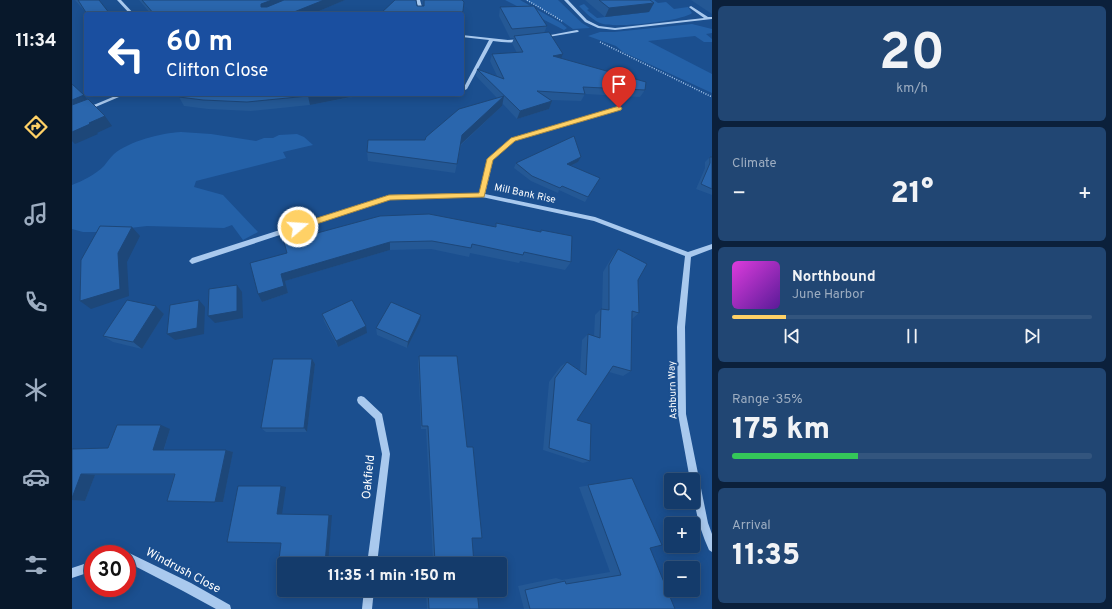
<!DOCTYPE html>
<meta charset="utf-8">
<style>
:root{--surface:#143b6b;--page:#214673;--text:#f1f3f6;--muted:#9dadc1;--line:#33557e;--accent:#ffd166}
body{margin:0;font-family:Overpass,sans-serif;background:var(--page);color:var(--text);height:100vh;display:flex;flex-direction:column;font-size:15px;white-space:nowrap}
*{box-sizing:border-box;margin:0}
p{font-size:13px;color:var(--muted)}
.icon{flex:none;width:22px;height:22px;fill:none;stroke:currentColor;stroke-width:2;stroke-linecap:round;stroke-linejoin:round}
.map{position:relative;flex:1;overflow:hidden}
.sheet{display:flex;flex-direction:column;gap:6px;padding:6px;background:#0b203b;width:400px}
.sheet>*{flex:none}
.top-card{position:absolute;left:12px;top:12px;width:380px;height:84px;border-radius:4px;box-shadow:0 2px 10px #0003,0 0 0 1px var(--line);background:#1a4fa0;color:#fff;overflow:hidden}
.controls{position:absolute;left:592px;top:473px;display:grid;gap:8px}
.controls a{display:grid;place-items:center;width:36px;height:36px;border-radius:4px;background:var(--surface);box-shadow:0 2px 10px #0003,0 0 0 1px var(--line);font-size:20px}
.speed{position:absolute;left:12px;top:545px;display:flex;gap:8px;font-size:20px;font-weight:700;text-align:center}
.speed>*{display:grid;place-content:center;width:52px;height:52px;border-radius:50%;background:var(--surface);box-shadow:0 2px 10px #0003,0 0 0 1px var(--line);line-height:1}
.speed .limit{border:6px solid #d22;background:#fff;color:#111}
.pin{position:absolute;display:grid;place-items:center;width:34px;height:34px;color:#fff;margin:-41px -17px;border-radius:50% 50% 50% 0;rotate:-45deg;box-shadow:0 0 4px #0007}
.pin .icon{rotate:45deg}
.me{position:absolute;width:44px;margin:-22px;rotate:72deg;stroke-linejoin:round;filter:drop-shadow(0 0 3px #0008)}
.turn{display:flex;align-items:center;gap:14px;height:84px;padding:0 16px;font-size:18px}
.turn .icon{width:52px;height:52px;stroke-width:2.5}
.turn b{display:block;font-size:28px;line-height:34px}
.big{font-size:30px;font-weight:800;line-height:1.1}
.sheet .widget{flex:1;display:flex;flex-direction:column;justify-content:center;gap:6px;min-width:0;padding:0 14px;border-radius:6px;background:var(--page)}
.sheet .dial{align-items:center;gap:0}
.dial b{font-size:52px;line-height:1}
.song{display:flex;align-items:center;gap:12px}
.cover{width:48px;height:48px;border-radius:6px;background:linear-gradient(135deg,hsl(300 70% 55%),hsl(270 70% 35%))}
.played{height:4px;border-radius:2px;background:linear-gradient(90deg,var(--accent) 15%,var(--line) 15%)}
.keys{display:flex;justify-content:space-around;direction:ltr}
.heat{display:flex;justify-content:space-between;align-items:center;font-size:22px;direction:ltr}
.charge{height:6px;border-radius:3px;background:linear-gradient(90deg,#34c759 35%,var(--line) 0)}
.trip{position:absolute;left:205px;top:557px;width:230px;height:40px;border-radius:4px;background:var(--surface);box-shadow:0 2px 10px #0003,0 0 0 1px var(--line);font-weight:800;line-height:40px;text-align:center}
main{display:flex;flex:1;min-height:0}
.tabs{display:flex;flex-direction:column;width:72px;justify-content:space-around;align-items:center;background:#08182b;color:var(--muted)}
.tabs .icon{width:28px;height:28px}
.tabs .selected{color:var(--accent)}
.tabs b{font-size:18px;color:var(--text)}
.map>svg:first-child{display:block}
</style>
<main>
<nav class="tabs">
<b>11:34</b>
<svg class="icon selected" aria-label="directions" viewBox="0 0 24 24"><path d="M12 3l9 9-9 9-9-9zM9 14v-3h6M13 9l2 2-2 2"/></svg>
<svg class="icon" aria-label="music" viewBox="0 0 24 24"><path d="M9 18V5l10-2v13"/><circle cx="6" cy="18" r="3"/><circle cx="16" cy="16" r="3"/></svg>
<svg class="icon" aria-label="phone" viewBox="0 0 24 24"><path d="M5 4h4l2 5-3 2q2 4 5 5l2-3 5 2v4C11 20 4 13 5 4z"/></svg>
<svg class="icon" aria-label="climate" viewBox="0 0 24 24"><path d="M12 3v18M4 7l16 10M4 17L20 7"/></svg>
<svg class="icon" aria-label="car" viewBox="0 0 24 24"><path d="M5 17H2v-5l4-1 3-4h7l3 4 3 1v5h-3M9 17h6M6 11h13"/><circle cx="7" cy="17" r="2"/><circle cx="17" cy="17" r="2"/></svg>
<svg class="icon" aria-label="filters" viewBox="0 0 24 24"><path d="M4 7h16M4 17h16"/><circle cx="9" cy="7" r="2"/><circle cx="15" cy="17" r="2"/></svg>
</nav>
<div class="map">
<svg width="640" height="609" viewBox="0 0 640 609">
<rect width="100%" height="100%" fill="#1b4f8f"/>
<g fill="#2461a8">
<polygon points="433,0 448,0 489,23 495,28 492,30"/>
<polygon points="453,0 486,0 510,23 518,28 501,29 484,17"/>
<path d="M570 0H582L586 3 594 2 602 9 616 7 620 13C611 21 545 28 531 24 521 21 514 13 507 6L512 4 517 9 515 10 525 18 576 12Z"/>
<polygon points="620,24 640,29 640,33 634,34 640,39 640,42 632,42 623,36 576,41 640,74 640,93 551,52 544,46 516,36 528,32 542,32"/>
<path d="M109 132 139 134 184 141 192 138H201L207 135 225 134 232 137 241 145 211 152 214 158 124 181 122 187 151 195 186 232 171 240 160 225 152 228 75 226 24 232H11L0 229V185C11 181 24 174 32 166 35 162 38 158 42 154 58 141 89 133 109 132Z"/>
</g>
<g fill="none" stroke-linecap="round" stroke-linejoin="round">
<g stroke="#a9c9ee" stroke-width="1.5" stroke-dasharray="1 1.5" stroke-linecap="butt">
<polyline points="455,0 490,21"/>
<polyline points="528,42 640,97"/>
</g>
<g fill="#a9c9ee" fill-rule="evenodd">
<polygon points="45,0 49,0 62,14 58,14"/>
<polygon points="344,0 348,0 350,7 350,14 346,14 346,7"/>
<polygon points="492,0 496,0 515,20 527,26 543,28 632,18 618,8 617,7 619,6 636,17 640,17 640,19 543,30 526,28 513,22"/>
<polygon points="505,30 507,31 506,32 470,38 468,37"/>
<path d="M390 35 436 40 449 39 451 40C442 44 431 42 421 41L395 89 393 90 391 89 417 40 390 37Z"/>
<polygon points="48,94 54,94 0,117 0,114"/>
<path d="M545 107 549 108 443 140 421 160 413 194 523 217 616 252 640 244V249L619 257 613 327 614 414 636 523 640 534V552L637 550C627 528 621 505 621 480H618L606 414 605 327 613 256 522 221 410 197 317 199 120 264 117 261 120 258 317 195 408 193 415 159 439 138Z"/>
<polygon points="289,396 292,397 310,414 318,454 305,564 295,564 310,454 303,419 286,403 285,400 286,397"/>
<polygon points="55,552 119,583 158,605 159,609 144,609 111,591 55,562 55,554 51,554"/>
<polygon points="21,561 21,571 0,578 0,568"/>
<polygon points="292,590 302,590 300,609 290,609"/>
</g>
</g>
<g fill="#245895">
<polygon points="3,0 27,0 38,14 15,14"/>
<polygon points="67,0 273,0 240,14 79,14"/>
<polygon points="350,0 390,0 390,14 345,6 351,6"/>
<polygon points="513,0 578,0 582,3 577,12 533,17"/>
<polygon points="619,0 640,0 640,14"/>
<polygon points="428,7 475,26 472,33 491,54 489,58 573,90 568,97 513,94 509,101 477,100 480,101 477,109 445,119 430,103 430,106 389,145 383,173 296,161 295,152 353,140 425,98 404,76 405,69 425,76 418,61 420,54 445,53 440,43 442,38 438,38 427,16"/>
<polygon points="292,95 238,105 179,111 136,109 112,106 107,97"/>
<polygon points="509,157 506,162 499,166 528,178 513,202 487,190 486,193 459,181 442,168 444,163"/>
<polygon points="638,157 640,157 640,195 624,189 633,168 633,162"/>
<polygon points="424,223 468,232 469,230 499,262 493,270 448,261 447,263 398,253 397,257 359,249 318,250 213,281 216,293 190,302 178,263 423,226"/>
<polygon points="546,249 566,280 567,313 560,319 559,371 551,376 537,372 505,420 518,461 511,463 471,450 477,382 489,366 495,362 508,371 510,340 516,334 522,336 523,315 529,309 530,309 531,272 540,257"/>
<polygon points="84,306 92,314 70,349 41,342 31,336"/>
<polygon points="250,314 295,333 266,347 252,321"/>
<polygon points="348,322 335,348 305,335 304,328"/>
<polygon points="347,356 400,538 402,564 353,564 353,560 361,560 354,429 349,429 346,362"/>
<polygon points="240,359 243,364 235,432 194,432 189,428"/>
<polygon points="98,429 92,450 154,450 161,452 151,502 95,501 102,475 23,475 13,501 0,500 0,449 36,448"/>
<polygon points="560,478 578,548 603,609 452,609 446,586 484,578 490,580 538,572 507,487"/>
<polygon points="354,590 405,590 407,609 355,609"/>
</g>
<g fill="#1d4779">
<polygon points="200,0 224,0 191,13 189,7 189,4"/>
<polygon points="252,0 273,0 240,14 217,14"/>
<polygon points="582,3 577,12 533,17 537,8"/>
<polygon points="491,54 488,61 481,56"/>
<polygon points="249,94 294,94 238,105 236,96"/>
<polygon points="12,95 19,105 0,112 0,100"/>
<polygon points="432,96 430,106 388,145 390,135"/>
<polygon points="480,101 477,109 445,119 448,111"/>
<polygon points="33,116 40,126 25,133 26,134 3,144 0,141 0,132 17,123"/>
<polygon points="509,157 506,162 492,169 495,164"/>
<polygon points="60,227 68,236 55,262 57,296 19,309 8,301 46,253"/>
<polygon points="318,242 318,250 213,281 216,293 190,302 186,294 209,274"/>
<polygon points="165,285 170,292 171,318 143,323 136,316"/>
<polygon points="127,300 133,307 132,334 103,340 95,334"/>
<polygon points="84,306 92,314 70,349 61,342"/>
<polygon points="349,315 348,322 335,348 336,342"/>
<polygon points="294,326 295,333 266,347 264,341"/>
<polygon points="240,359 243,364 235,432 232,428"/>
<polygon points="89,425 98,429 91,452 81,450"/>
<polygon points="154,450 161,452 151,502 143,502"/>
<polygon points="9,474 23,475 13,501 0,500 0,498"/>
<polygon points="209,486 214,487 210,514 205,514"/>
<polygon points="257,515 260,515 256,564 253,564"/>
</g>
<g fill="#2a66ad" stroke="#1d4779">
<polygon points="6,0 27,0 38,14 15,14"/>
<polygon points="70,0 200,0 189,4 189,7 195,7 212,0 252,0 217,14 82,14"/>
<polygon points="323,0 344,0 345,6 352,6 352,0 390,0 392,2 391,11 389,14 308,14"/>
<polygon points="527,0 578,0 582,3 537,8"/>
<polygon points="462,6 475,26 440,29 428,7"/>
<polygon points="477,32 491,54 481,56 574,82 573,90 511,87 513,94 465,91 480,101 448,111 405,69 432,79 420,54 451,52 442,36"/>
<polygon points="0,84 12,95 0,100"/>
<polygon points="109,94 249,94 236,96 175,102 131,100 107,97"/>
<polygon points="432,96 390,135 385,164 295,152 296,140 353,140 354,137 387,109"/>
<polygon points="16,99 33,116 17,123 18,124 0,132 0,105"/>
<polygon points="502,136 509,157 495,164 528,178 516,197 490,186 488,188 460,176 444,163"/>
<polygon points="638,157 640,157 640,189 629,184 638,163"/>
<polygon points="357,214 424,227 424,223 469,232 469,230 500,236 499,262 452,252 451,255 400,244 399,248 360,241 318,242 209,274 212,286 186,294 178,263 215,253 212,242 308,216"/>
<polygon points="28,226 60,227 46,253 48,289 8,301 9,260"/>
<polygon points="546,249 575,264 566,280 567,313 560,311 559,371 541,366 505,420 519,424 518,461 477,448 483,378 495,362 514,375 516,334 528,338 529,309 537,310 537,265"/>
<polygon points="165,285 165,311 136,316 137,289"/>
<polygon points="55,300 84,306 61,342 31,336"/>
<polygon points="127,300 125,328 95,334 98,305"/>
<polygon points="280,300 294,326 264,341 250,314"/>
<polygon points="319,302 349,315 336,342 304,328"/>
<polygon points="347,356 385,356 395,447 401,447 410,538 400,538 402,564 355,564 355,563 363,563 356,426 350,426"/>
<polygon points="201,359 240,359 232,428 189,428"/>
<polygon points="45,425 89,425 81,450 154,450 143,502 95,501 103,474 9,474 0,498 0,449 36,448"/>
<polygon points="560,478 590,545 578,548 603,609 458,609 453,590 493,581 494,584 549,575 516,485"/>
<polygon points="166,486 209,486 205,514 257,515 253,564 212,564 212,576 205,576 209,543 155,542"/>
<polygon points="356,590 405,590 407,609 357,609"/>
</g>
<polygon fill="#ffd166" stroke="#a68842" points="547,106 550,108 549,110 443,141 421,160 412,197 318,200 226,230 222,227 223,225 317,195 407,193 415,159 439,138"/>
<g text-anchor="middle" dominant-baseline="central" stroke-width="4" stroke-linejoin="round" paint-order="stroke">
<g font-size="10" fill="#fff" stroke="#1b4f8f">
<text transform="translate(453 194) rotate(12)">Mill Bank Rise</text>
<text transform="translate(601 390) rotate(-92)">Ashburn Way</text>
</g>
<g font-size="12" fill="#fff" stroke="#1b4f8f">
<text transform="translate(297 477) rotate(-84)">Oakfield</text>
<text transform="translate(111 571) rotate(28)">Windrush Close</text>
</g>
</g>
</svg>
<div class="controls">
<a><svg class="icon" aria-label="search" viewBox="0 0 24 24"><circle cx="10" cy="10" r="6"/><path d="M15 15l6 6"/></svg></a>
<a>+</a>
<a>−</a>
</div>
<div class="speed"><div class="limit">30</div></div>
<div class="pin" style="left:547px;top:108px;background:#d93025"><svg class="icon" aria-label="arrive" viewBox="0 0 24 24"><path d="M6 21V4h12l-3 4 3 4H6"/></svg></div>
<svg class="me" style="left:226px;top:227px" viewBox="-20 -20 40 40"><circle r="17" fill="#ffd166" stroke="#fff" stroke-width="3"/><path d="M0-11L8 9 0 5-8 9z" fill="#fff"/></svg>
<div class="trip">11:35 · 1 min · 150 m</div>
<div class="top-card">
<div class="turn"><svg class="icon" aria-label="left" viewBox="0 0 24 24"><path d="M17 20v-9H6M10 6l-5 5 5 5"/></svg><div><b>60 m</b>Clifton Close</div></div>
</div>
</div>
<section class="sheet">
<div class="widget dial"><b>20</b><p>km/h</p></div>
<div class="widget"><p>Climate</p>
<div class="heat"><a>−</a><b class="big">21°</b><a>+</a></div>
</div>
<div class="widget">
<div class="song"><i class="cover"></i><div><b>Northbound</b><p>June Harbor</p></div></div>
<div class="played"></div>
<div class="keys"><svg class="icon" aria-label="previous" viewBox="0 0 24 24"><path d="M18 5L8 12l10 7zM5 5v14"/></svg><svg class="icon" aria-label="pause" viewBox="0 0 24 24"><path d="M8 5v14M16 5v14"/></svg><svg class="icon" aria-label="next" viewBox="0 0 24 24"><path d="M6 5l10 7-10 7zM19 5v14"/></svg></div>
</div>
<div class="widget"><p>Range · 35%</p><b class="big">175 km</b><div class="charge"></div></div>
<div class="widget"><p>Arrival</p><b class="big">11:35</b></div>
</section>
</main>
